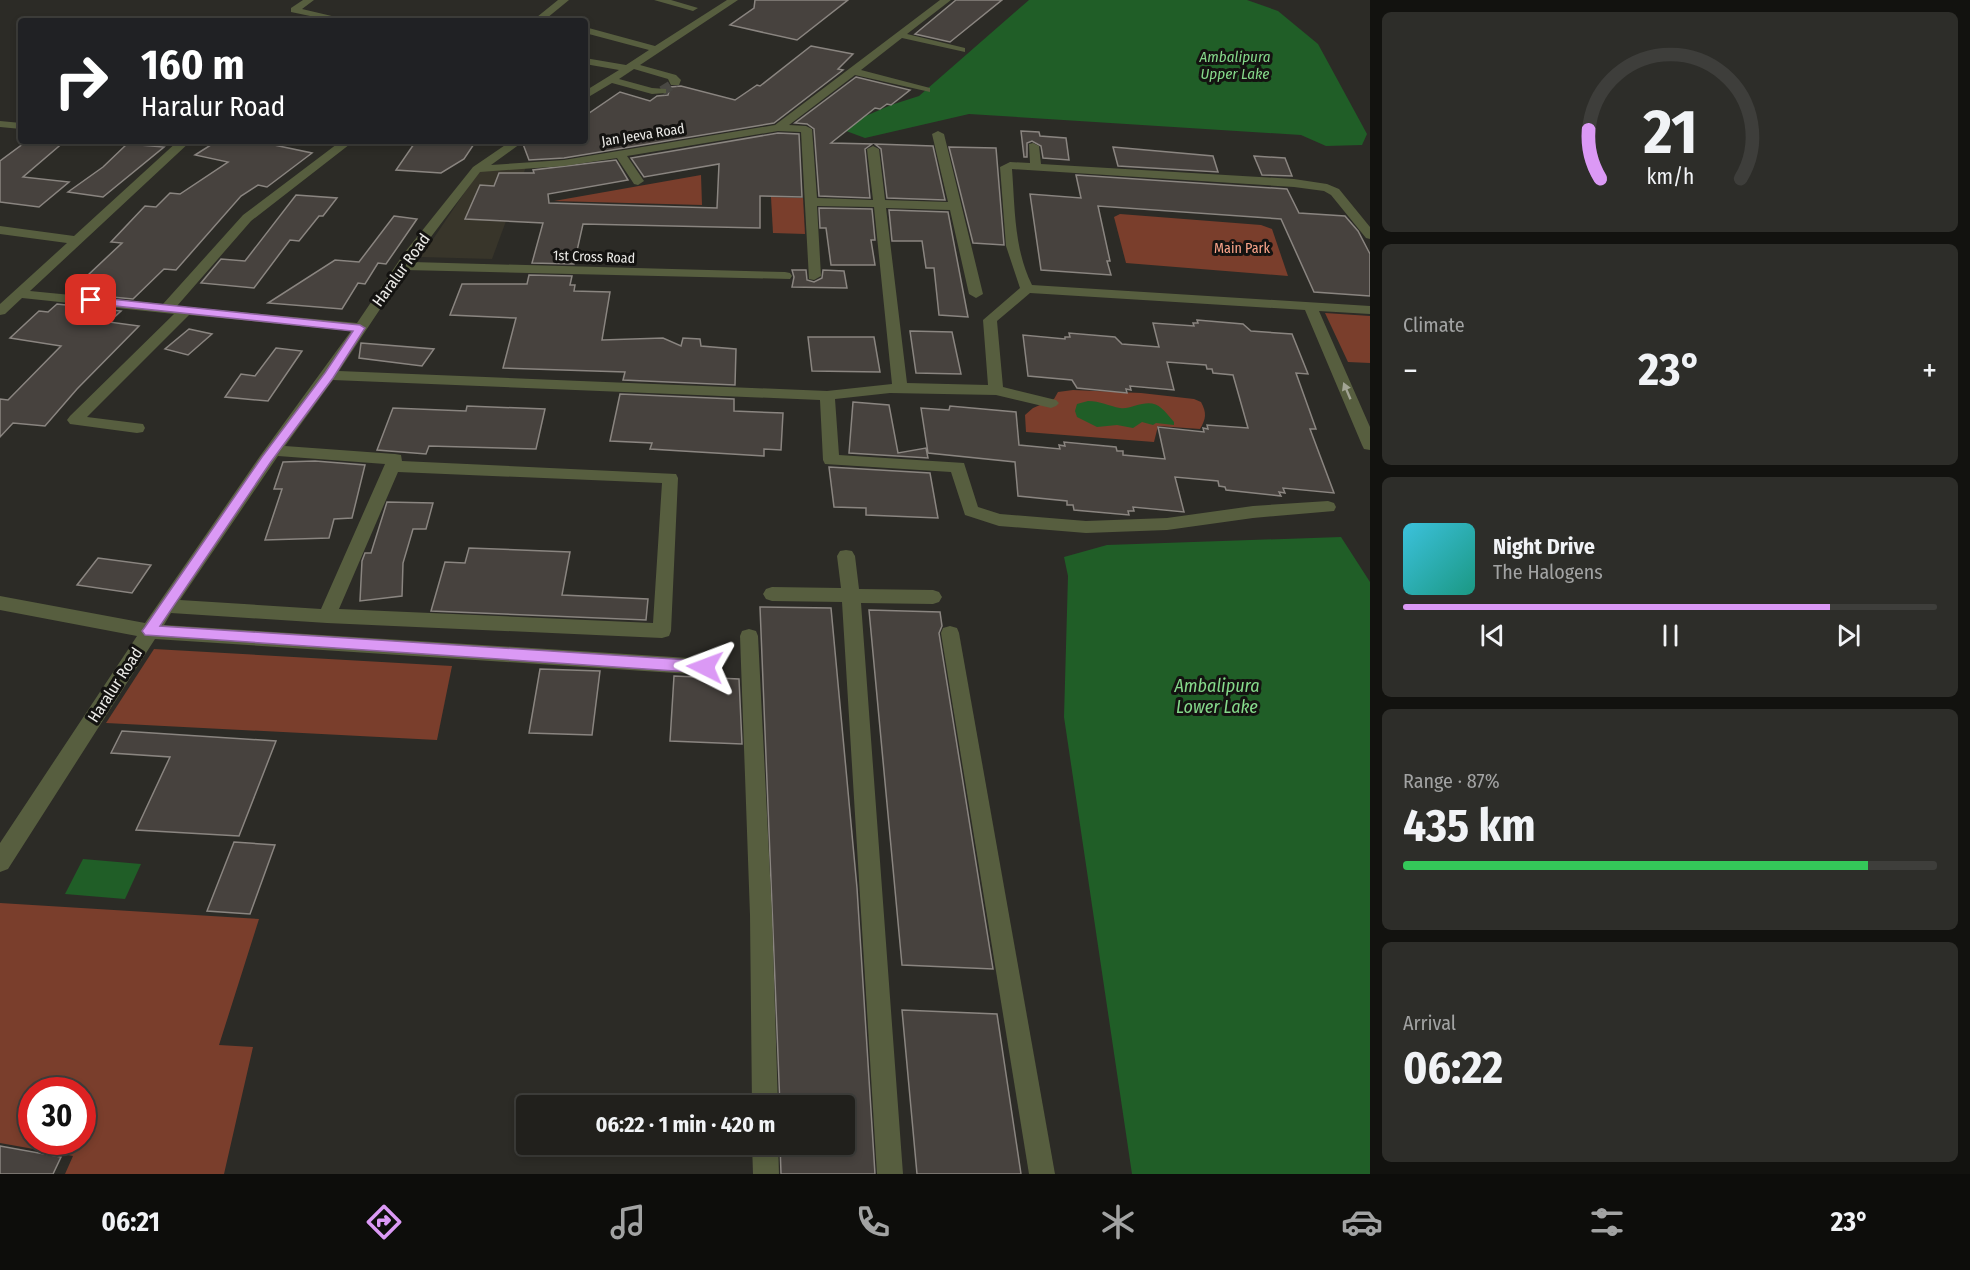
<!DOCTYPE html>
<meta charset="utf-8">
<style>
:root{--surface:#21201c;--page:#2d2d29;--text:#f1f3f6;--muted:#a2a3a3;--line:#3e3e3b;--accent:#db99f5}
body{margin:0;font-family:"Fira Sans Condensed",sans-serif;background:var(--page);color:var(--text);height:100vh;display:flex;flex-direction:column;font-size:22px;white-space:nowrap}
*{box-sizing:border-box;margin:0}
p{font-size:20px;color:var(--muted)}
.icon{flex:none;width:33px;height:33px;fill:none;stroke:currentColor;stroke-width:2;stroke-linecap:round;stroke-linejoin:round}
.map{position:relative;flex:1;overflow:hidden}
.sheet{display:flex;flex-direction:column;gap:12px;padding:12px;background:#12120f;width:600px}
.sheet>*{flex:none}
.top-card{position:absolute;left:18px;top:18px;width:570px;height:126px;border-radius:6px;box-shadow:0 3px 9px #0003,0 0 0 2px var(--line);background:#202124;color:#fff;overflow:hidden}
.speed{position:absolute;left:18px;top:1077px;display:flex;gap:12px;font-size:30px;font-weight:700;text-align:center}
.speed>*{display:grid;place-content:center;width:78px;height:78px;border-radius:50%;background:var(--surface);box-shadow:0 3px 9px #0003,0 0 0 2px var(--line);line-height:1}
.speed .limit{border:9px solid #d22;background:#fff;color:#111}
.pin{position:absolute;display:grid;place-items:center;width:51px;height:51px;color:#fff;margin:-26px;border-radius:12px;box-shadow:0 3px 9px #0006}
.me{position:absolute;width:66px;margin:-33px;rotate:273deg;stroke-linejoin:round;filter:drop-shadow(0 0 4px #0008)}
.turn{display:flex;align-items:center;gap:21px;height:126px;padding:0 24px;font-size:27px}
.turn .icon{width:78px;height:78px;stroke-width:2.5}
.turn b{display:block;font-size:42px;line-height:51px}
.big{font-size:45px;font-weight:700;line-height:1.1}
.sheet .widget{flex:1;display:flex;flex-direction:column;justify-content:center;gap:9px;min-width:0;padding:0 21px;border-radius:9px;background:var(--page)}
.sheet .dial{align-items:center;gap:0}
.dial svg{height:156px;overflow:visible;fill:none;stroke:var(--line);stroke-width:7;stroke-linecap:round;text-anchor:middle}
.dial text{fill:var(--text);stroke:none}
.song{display:flex;align-items:center;gap:18px}
.cover{width:72px;height:72px;border-radius:9px;background:linear-gradient(135deg,hsl(190 70% 55%),hsl(170 70% 35%))}
.played{height:6px;border-radius:3px;background:linear-gradient(90deg,var(--accent) 80%,var(--line) 80%)}
.keys{display:flex;justify-content:space-around;direction:ltr}
.heat{display:flex;justify-content:space-between;align-items:center;font-size:33px;direction:ltr}
.charge{height:9px;border-radius:4px;background:linear-gradient(90deg,#34c759 87%,var(--line) 0)}
.trip{position:absolute;left:516px;top:1095px;width:339px;height:60px;border-radius:6px;background:var(--surface);box-shadow:0 3px 9px #0003,0 0 0 2px var(--line);font-weight:700;line-height:60px;text-align:center}
.dock{display:flex;height:96px;justify-content:space-around;align-items:center;background:#0d0d0b;color:var(--muted)}
.dock .icon{width:42px;height:42px}
.dock .selected{color:var(--accent)}
.dock b{font-size:27px;color:var(--text)}
main{display:flex;flex:1;min-height:0}
.map>svg:first-child{display:block}
</style>
<main>
<div class="map">
<svg width="1370" height="1174" viewBox="0 0 1370 1174">
<rect width="100%" height="100%" fill="#2c2b26"/>
<polygon fill="#38352a" points="526,167 492,259 421,257 479,171"/>
<g fill="#7a3e2c" fill-rule="evenodd">
<polygon points="701,175 702,205 554,201"/>
<polygon points="771,197 803,198 805,234 773,233"/>
<polygon points="1120,214 1261,225 1272,229 1288,276 1126,263 1114,217"/>
<polygon points="1325,313 1370,316 1370,363 1348,362"/>
<path d="M1073 390 1141 393 1194 399 1201 402C1207 413 1206 419 1200 429L1158 426 1154 442 1026 432 1025 415 1033 408 1054 399 1058 392Z"/>
<polygon points="154,649 452,666 437,740 106,723"/>
<path d="M0 903 259 919 219 1045 253 1047 224 1174H65L73 1156 0 1143ZM32 1090H82V1142H32Z"/>
</g>
<g fill="#205e27">
<polygon points="1029,0 1247,0 1278,11 1318,44 1367,134 1362,145 1326,146 1301,135 969,114 865,138 838,128 891,105 919,96"/>
<path d="M1088 401C1100 401 1109 406 1120 408 1125 409 1130 407 1134 406 1157 399 1160 406 1174 422V425L1156 423 1153 425 1142 422 1133 428 1117 425 1097 427 1077 417 1075 411 1077 404Z"/>
<polygon points="1341,537 1370,582 1370,1174 1132,1174 1064,717 1068,576 1064,557 1107,545"/>
<polygon points="83,859 141,864 125,899 65,894"/>
</g>
<g fill="#47423e" stroke="#8a8580" stroke-width="1.5">
<polygon points="755,0 848,0 797,40 730,25 754,8"/>
<polygon points="956,0 1002,0 950,42 915,34"/>
<polygon points="811,46 853,54 838,69 843,70 774,123 564,158 529,160 523,144 585,141 585,116 620,92 650,101 657,96 668,95 670,87 681,86 735,100 757,85 760,86"/>
<polygon points="856,77 910,90 891,105 887,104 880,109 875,108 831,143 872,144 865,149 870,198 819,196 814,129 807,124 795,123"/>
<polygon points="1021,131 1039,132 1040,136 1066,138 1069,160 1043,158 1041,146 1032,141 1027,143 1027,157 1024,157"/>
<polygon points="778,133 799,134 802,197 760,196 760,228 583,224 574,264 532,263 543,223 465,219 480,185 494,186 499,173 534,173 533,170 616,160 628,180 548,194 549,203 717,208 719,164 644,177 631,158"/>
<polygon points="27,141 65,141 23,177 69,182 39,207 0,202 0,161"/>
<polygon points="217,141 255,141 312,153 267,187 258,185 241,196 176,270 164,269 133,299 69,293 122,243 111,242 145,206 156,207 170,193 180,194 228,162 195,155"/>
<polygon points="416,141 476,141 464,159 441,173 396,170"/>
<polygon points="127,144 164,147 103,197 68,192 103,167"/>
<polygon points="875,144 933,146 945,200 887,198 881,149"/>
<polygon points="949,147 996,148 1004,245 973,243"/>
<polygon points="1113,147 1213,156 1218,172 1118,166"/>
<polygon points="1254,156 1285,158 1292,176 1262,175"/>
<polygon points="1076,175 1287,189 1299,213 1345,216 1358,231 1370,254 1370,296 1314,292 1281,219 1098,206 1110,261 1107,261 1111,275 1041,270 1030,194 1081,198"/>
<polygon points="296,195 337,198 323,216 319,216 299,241 290,240 254,288 201,283 221,259 245,261"/>
<polygon points="819,208 872,209 875,240 871,240 875,265 831,265 826,228 820,228"/>
<polygon points="889,210 948,212 968,317 939,315 934,268 926,268 922,241 892,241"/>
<polygon points="394,216 417,219 386,264 378,263 365,284 358,283 342,309 268,303 335,260 359,262"/>
<polygon points="792,270 806,270 807,280 814,282 822,278 823,270 844,271 847,288 792,287 794,277"/>
<polygon points="529,275 572,276 570,285 575,285 574,291 610,292 602,340 663,338 681,346 683,338 700,339 701,346 736,349 735,385 623,380 625,372 503,368 516,318 450,315 462,284 527,284"/>
<polygon points="57,304 121,311 109,322 139,326 77,389 45,426 13,423 0,437 0,399 8,400 61,346 10,338 39,311 48,312"/>
<polygon points="1197,320 1243,324 1251,331 1292,334 1308,374 1296,373 1316,429 1310,429 1334,493 1283,488 1285,493 1279,492 1281,496 1226,490 1225,487 1219,486 1218,481 1175,477 1184,512 1133,507 1134,511 1128,511 1129,515 1074,510 1073,505 1067,505 1067,501 1018,496 1015,462 928,453 921,408 949,410 950,406 1016,412 1019,445 1060,449 1059,445 1065,446 1064,442 1116,447 1117,451 1123,451 1123,455 1165,459 1158,427 1204,432 1203,428 1208,429 1207,425 1248,428 1233,375 1213,373 1212,369 1207,369 1206,365 1167,362 1174,390 1130,386 1131,390 1126,389 1127,393 1077,388 1072,380 1028,376 1023,335 1065,339 1065,337 1070,337 1069,333 1115,337 1122,344 1159,347 1153,323 1194,326 1193,323 1198,323"/>
<polygon points="189,329 212,334 188,355 165,349"/>
<polygon points="910,331 952,332 961,374 916,373"/>
<polygon points="808,337 874,337 880,372 812,371"/>
<polygon points="361,343 434,349 422,366 359,358"/>
<polygon points="276,348 302,351 268,401 225,397 241,374 255,376"/>
<polygon points="620,394 734,399 734,411 783,413 781,450 764,449 764,456 650,449 652,443 610,441"/>
<polygon points="853,402 889,405 898,453 926,448 928,458 849,453"/>
<polygon points="467,406 545,409 536,449 429,446 426,454 377,450 393,408 466,411"/>
<polygon points="315,461 365,465 352,518 334,519 329,538 265,540 282,489 274,489 283,462"/>
<polygon points="829,467 930,473 938,518 866,515 866,508 834,507"/>
<polygon points="387,502 433,503 426,529 413,529 403,563 402,596 360,601 362,561 365,553 371,553"/>
<polygon points="469,548 570,552 562,595 648,599 646,620 431,611 445,562 465,563"/>
<polygon points="98,558 151,565 132,593 77,585"/>
<polygon points="760,607 831,608 857,888 875,1174 781,1174 780,1144 844,1144 844,1106 780,1106"/>
<polygon points="869,610 940,612 942,626 939,633 993,969 902,965"/>
<polygon points="540,669 600,671 592,735 529,733"/>
<polygon points="674,676 739,679 742,744 670,741"/>
<polygon points="122,731 276,741 239,836 136,830 170,757 111,753"/>
<polygon points="234,842 275,845 250,914 207,911"/>
<polygon points="902,1010 997,1014 1021,1174 917,1174"/>
<polygon points="0,1146 61,1157 53,1174 0,1174"/>
</g>
<g fill="none" stroke-linecap="round" stroke-linejoin="round">
<polyline stroke="#494843" stroke-width="10" stroke-dasharray="10 5" stroke-linecap="butt" points="662,91 675,83"/>
<g fill="#575e3f" fill-rule="evenodd">
<polygon points="303,0 314,0 302,9 353,21 334,21 291,12 291,8"/>
<polygon points="558,0 569,0 547,18 554,21 537,21 537,17"/>
<polygon points="654,0 671,0 698,8 693,11"/>
<polygon points="727,0 738,0 640,65 676,75 681,80 679,85 671,85 668,79 634,69 619,79 652,88 666,89 666,93 652,94 612,83 585,99 585,91 619,70 585,64 585,58 626,65 649,50 585,33 585,27 655,46"/>
<path d="M940 0H951L907 34 965 48V52L902 38 861 70 930 88V92L855 75 789 125 806 126 812 129 817 198 873 200 867 149 873 146 879 149 885 200 948 202 932 134 938 131 944 134 983 294 976 298 969 294 950 210 886 208 907 383 988 385 983 320 1020 288 1006 246 1000 167 1010 162 1030 163 1029 144 1033 143 1039 146 1041 164 1294 179 1327 184 1339 189 1370 227V239L1366 238 1331 195 1324 191 1294 187 1012 169C1015 208 1014 249 1032 285L1370 306V314L1319 311 1370 427V450L1364 449 1362 445 1305 310 1030 293 997 321 1003 387 1056 400 1059 403 1056 406 1051 408 996 395 890 393 835 399 839 455 964 463 978 507 1000 514 1086 521 1167 518 1253 506 1328 501 1334 503 1336 507 1334 511 1253 518 1167 530 1086 533 999 526 965 515 951 472 825 464 823 460 820 400 333 380 285 446 395 454 401 455 402 461 676 474 678 478 671 631 669 636 662 638 327 623 171 613 164 625 705 659 712 662 715 667 712 672 705 675 155 639 8 869 0 872V843L137 636 0 610V596L145 623 260 456 351 331 189 315 87 417 143 424 145 428 143 432 137 433 70 424 67 420 70 416 174 314 22 298 5 314 0 315V304L67 243 0 234V226L74 236 178 141H191L30 291 163 304 243 215 341 141H354L251 221 177 306 357 323 405 252 473 167 511 141H524L491 165 564 160 775 125ZM778 131 801 132 809 279 814 280 821 276 817 206 874 207 892 384 827 391 339 371 406 270 790 279 792 276 790 273 785 272 412 262 480 172 564 166 617 158 634 184 638 185 644 181 627 156ZM278 456 385 464 321 609 180 600ZM398 472 662 483 653 623 339 609Z"/>
<polygon points="0,121 21,123 21,129 0,127"/>
<polygon points="846,550 852,551 855,556 859,589 933,590 939,592 942,597 939,602 933,604 861,603 903,1174 877,1174 842,602 772,601 766,599 763,594 766,589 772,587 841,588 837,556 840,551"/>
<polygon points="950,626 957,628 959,633 1055,1174 1029,1174 941,633 943,628"/>
<polygon points="749,629 756,631 758,636 772,915 778,1106 752,1106 750,915 740,636 742,631"/>
<polygon points="752,1144 778,1144 779,1174 753,1174"/>
</g>
</g>
<defs><path id="oneway-solid" d="M-6-.8H1V-3.2L6.5 0L1 3.2V.8H-6Z" transform="scale(1.5)"/></defs>
<use fill="#a2a494" href="#oneway-solid" transform="translate(1347 391) rotate(-113)"/>
<polygon fill="#db99f5" stroke="#8e639f" stroke-width="1.5" points="91,297 360,325 365,328 333,378 270,463 160,626 705,661 710,663 712,667 710,671 705,673 145,635 142,631 145,627 262,457 325,373 353,331 87,303 87,298"/>
<g text-anchor="middle" dominant-baseline="central" stroke-width="6" stroke-linejoin="round" paint-order="stroke">
<g font-size="14" fill="#ecebe8" stroke="#141311">
<text transform="translate(643 135) rotate(-9)">Jan Jeeva Road</text>
<text transform="translate(594 257) rotate(2)">1st Cross Road</text>
</g>
<g font-size="14" fill="#fca58b" stroke="#141311">
<text x="1242" y="248">Main Park</text>
</g>
<g font-size="15" font-style="italic" fill="#86da8b" stroke="#141311">
<text x="1235" y="57">Ambalipura<tspan x="1235" dy="17">Upper Lake</tspan></text>
</g>
<g font-size="16" fill="#ecebe8" stroke="#141311">
<text transform="translate(401 270) rotate(-54)">Haralur Road</text>
<text transform="translate(115 685) rotate(-57)">Haralur Road</text>
</g>
<g font-size="18" font-style="italic" fill="#86da8b" stroke="#141311">
<text x="1217" y="686">Ambalipura<tspan x="1217" dy="21">Lower Lake</tspan></text>
</g>
</g>
</svg>
<div class="speed"><div class="limit">30</div></div>
<div class="pin" style="left:91px;top:300px;background:#d93025"><svg class="icon" aria-label="arrive" viewBox="0 0 24 24"><path d="M6 21V4h12l-3 4 3 4H6"/></svg></div>
<svg class="me" style="left:705px;top:667px" viewBox="-20 -20 40 40"><path d="M0-17L14 15 0 8-14 15z" fill="#db99f5" stroke="#fff" stroke-width="4"/></svg>
<div class="trip">06:22 · 1 min · 420 m</div>
<div class="top-card">
<div class="turn"><svg class="icon" aria-label="right" viewBox="0 0 24 24"><path d="M7 20v-9h11M14 6l5 5-5 5"/></svg><div><b>160 m</b>Haralur Road</div></div>
</div>
</div>
<section class="sheet">
<div class="widget dial"><svg viewBox="0 0 100 80">
<path d="M14 69A42 42 0 1 1 86 69"/>
<path d="M14 69A42 42 0 0 1 8 44" stroke="#db99f5"/>
<text x="50" y="56" font-size="32" font-weight="700">21</text>
<text x="50" y="72" font-size="11">km/h</text>
</svg></div>
<div class="widget"><p>Climate</p>
<div class="heat"><a>−</a><b class="big">23°</b><a>+</a></div>
</div>
<div class="widget">
<div class="song"><i class="cover"></i><div><b>Night Drive</b><p>The Halogens</p></div></div>
<div class="played"></div>
<div class="keys"><svg class="icon" aria-label="previous" viewBox="0 0 24 24"><path d="M18 5L8 12l10 7zM5 5v14"/></svg><svg class="icon" aria-label="pause" viewBox="0 0 24 24"><path d="M8 5v14M16 5v14"/></svg><svg class="icon" aria-label="next" viewBox="0 0 24 24"><path d="M6 5l10 7-10 7zM19 5v14"/></svg></div>
</div>
<div class="widget"><p>Range · 87%</p><b class="big">435 km</b><div class="charge"></div></div>
<div class="widget"><p>Arrival</p><b class="big">06:22</b></div>
</section>
</main>
<nav class="dock">
<b>06:21</b>
<svg class="icon selected" aria-label="directions" viewBox="0 0 24 24"><path d="M12 3l9 9-9 9-9-9zM9 14v-3h6M13 9l2 2-2 2"/></svg>
<svg class="icon" aria-label="music" viewBox="0 0 24 24"><path d="M9 18V5l10-2v13"/><circle cx="6" cy="18" r="3"/><circle cx="16" cy="16" r="3"/></svg>
<svg class="icon" aria-label="phone" viewBox="0 0 24 24"><path d="M5 4h4l2 5-3 2q2 4 5 5l2-3 5 2v4C11 20 4 13 5 4z"/></svg>
<svg class="icon" aria-label="climate" viewBox="0 0 24 24"><path d="M12 3v18M4 7l16 10M4 17L20 7"/></svg>
<svg class="icon" aria-label="car" viewBox="0 0 24 24"><path d="M5 17H2v-5l4-1 3-4h7l3 4 3 1v5h-3M9 17h6M6 11h13"/><circle cx="7" cy="17" r="2"/><circle cx="17" cy="17" r="2"/></svg>
<svg class="icon" aria-label="filters" viewBox="0 0 24 24"><path d="M4 7h16M4 17h16"/><circle cx="9" cy="7" r="2"/><circle cx="15" cy="17" r="2"/></svg>
<b>23°</b>
</nav>
